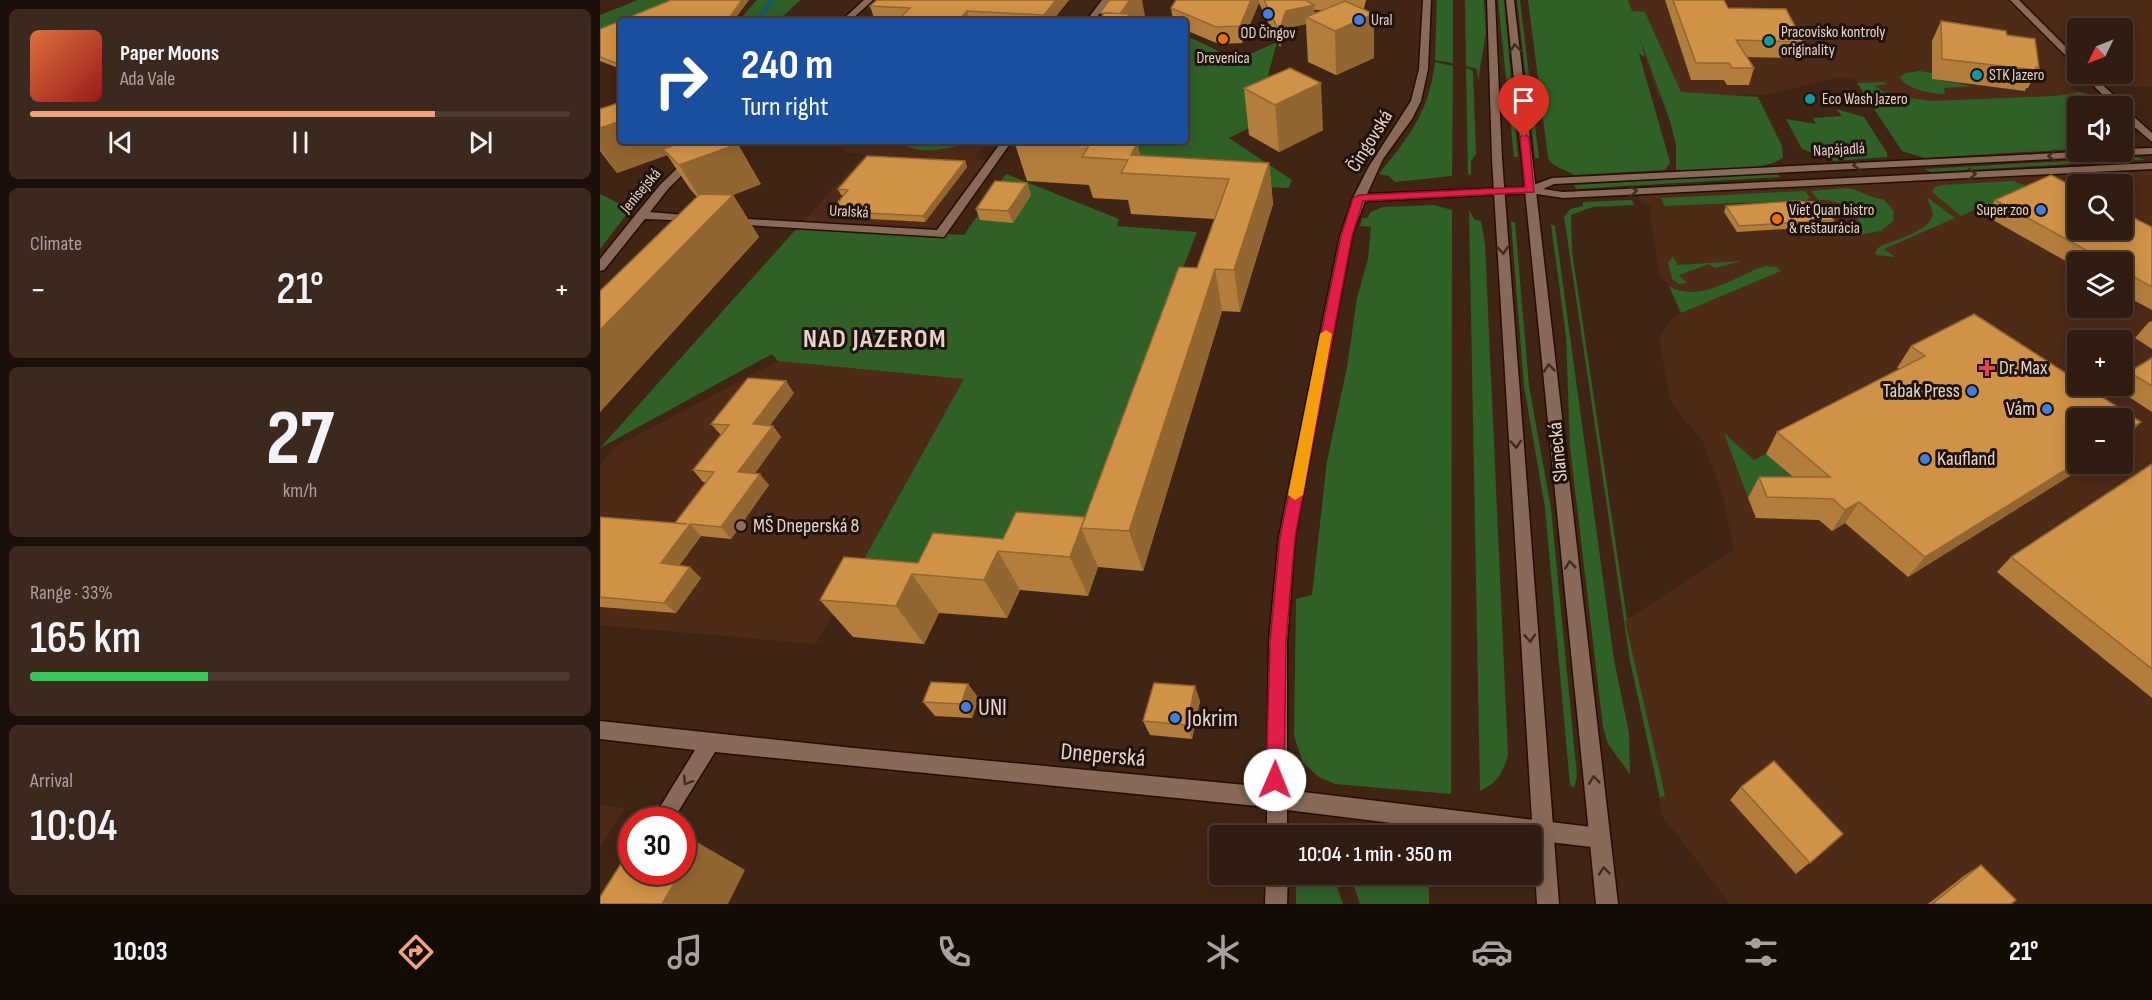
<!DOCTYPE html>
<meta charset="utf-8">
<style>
:root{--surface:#301c10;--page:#3c291e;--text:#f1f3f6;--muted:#a8a19f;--line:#4b3a30;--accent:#f1a17b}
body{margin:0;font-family:"Sofia Sans Condensed",sans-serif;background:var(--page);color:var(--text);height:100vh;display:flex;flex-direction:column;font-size:22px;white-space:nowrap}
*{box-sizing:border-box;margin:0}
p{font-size:20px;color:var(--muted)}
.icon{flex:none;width:33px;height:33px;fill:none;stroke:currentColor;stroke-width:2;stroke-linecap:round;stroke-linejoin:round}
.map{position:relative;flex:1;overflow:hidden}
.side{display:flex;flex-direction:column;gap:9px;padding:9px;background:#1a0f09;width:600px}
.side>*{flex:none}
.top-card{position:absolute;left:18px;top:18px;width:570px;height:126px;border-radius:6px;box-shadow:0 3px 15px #0003,0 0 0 2px var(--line);background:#1a4fa0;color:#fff;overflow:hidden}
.needle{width:39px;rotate:227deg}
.fabs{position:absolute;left:1467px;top:18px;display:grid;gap:12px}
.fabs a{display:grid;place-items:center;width:66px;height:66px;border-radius:6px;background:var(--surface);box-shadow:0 3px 15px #0003,0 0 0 2px var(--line);font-size:30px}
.speed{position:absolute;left:18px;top:807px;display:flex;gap:12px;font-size:30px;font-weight:700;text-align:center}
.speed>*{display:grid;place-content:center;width:78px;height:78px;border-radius:50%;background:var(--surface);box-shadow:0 3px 15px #0003,0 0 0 2px var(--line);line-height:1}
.speed .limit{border:9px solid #d22;background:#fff;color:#111}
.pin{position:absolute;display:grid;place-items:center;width:51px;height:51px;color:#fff;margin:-62px -26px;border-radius:50% 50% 50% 0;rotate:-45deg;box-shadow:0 0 6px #0007}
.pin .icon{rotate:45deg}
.me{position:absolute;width:66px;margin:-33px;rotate:1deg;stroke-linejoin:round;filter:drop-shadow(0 0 4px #0008)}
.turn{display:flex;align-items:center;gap:21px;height:126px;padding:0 24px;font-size:27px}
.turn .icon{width:78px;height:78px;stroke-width:2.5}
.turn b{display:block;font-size:42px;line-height:51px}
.big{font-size:45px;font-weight:600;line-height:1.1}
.side .card{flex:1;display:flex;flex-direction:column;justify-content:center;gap:9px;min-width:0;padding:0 21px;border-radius:9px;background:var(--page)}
.side .dial{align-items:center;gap:0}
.dial b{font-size:78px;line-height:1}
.song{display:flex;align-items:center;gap:18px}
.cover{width:72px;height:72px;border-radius:9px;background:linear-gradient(135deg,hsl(20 70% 55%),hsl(0 70% 35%))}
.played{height:6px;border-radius:3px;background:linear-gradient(90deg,var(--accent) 75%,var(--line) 75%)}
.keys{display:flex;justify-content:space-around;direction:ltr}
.heat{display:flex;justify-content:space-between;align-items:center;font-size:33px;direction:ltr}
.charge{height:9px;border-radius:4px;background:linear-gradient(90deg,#34c759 33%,var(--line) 0)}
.trip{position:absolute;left:609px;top:825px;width:333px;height:60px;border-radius:6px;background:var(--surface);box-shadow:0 3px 15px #0003,0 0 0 2px var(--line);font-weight:600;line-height:60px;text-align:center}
.menu{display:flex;height:96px;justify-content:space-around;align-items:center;background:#130b06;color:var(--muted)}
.menu .icon{width:42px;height:42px}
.menu .on{color:var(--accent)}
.menu b{font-size:27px;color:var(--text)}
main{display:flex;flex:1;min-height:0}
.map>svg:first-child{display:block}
</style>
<main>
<section class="side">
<div class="card">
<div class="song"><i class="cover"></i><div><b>Paper Moons</b><p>Ada Vale</p></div></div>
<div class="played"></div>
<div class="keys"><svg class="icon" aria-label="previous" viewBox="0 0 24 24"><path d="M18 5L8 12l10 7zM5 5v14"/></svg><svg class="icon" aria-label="pause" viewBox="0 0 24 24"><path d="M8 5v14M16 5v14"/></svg><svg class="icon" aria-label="next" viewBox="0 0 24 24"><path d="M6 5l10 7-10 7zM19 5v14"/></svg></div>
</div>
<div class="card"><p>Climate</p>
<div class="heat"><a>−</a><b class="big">21°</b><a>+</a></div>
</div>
<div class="card dial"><b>27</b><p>km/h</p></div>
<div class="card"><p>Range · 33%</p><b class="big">165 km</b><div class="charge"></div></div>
<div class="card"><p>Arrival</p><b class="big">10:04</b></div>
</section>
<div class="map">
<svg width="1552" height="904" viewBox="0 0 1552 904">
<rect width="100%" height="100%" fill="#402515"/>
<g fill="#4d2b17" fill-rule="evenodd">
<path d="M1028 0H1552V87L1472 86 1484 98 1326 105 1265 95 1254 78H1235L1166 95 1058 97ZM1478 28H1522V74H1478Z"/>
<polygon points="233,141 388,141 375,159 393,161 340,234 199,226 265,154 248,153"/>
<path d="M1552 166V904H1130L1061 814 1060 798 1065 795 1025 621 1134 550 1123 498 1103 441 1081 416 1069 396 1059 339 1068 324 1080 313 1069 286 1060 276 1050 215 1052 207 1040 201 1036 191ZM1478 184H1522V230H1478ZM1478 262H1522V308H1478ZM1478 340H1522V386H1478ZM1478 418H1522V464H1478Z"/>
<polygon points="178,361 365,379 216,644 0,625 0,465 15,447"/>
<polygon points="0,805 25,808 0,847"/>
</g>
<g fill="#2f6026">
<polygon points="38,0 79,0 21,21 0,33 0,15"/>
<polygon points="157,0 200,0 178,21 138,21"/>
<polygon points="837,0 853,0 853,63 835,60"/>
<polygon points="865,0 884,0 886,33 878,80 877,69 866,66"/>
<polygon points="898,0 904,0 918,157 914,157"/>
<polygon points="917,0 920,0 939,158 935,158"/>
<path d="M928 0H1028L1032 11 1045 12 1081 92 1158 97 1182 146 1183 157C1169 172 1099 169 1076 170V146L1070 121 1040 39 1045 57 1039 54 1070 162 1065 170 974 175C968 170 953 168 948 158Z"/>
<polygon points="585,35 637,60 677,42 668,75 711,97 629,138 692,180 689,188 609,184 495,141 585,141"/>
<path d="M835 62 853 66 852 176 795 182 789 176 779 174C809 136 829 113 835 62Z"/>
<polygon points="866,68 873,71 876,154 871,161 871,174 868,175"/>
<path d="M1319 71 1332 73 1333 79 1373 86 1344 88 1345 94C1331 94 1312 90 1301 80L1300 77 1306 73Z"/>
<polygon points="1284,82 1287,84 1275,86 1294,99 1304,97 1332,101 1455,96 1479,92 1493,95 1506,106 1478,106 1477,149 1325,158 1302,151 1257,83"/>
<polygon points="1236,109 1264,117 1287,153 1287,157 1234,161 1202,149 1186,119 1216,124 1213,118 1242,116"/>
<path d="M299 141H375C353 148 317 158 299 141Z"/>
<polygon points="1536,157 1545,160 1331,172 1324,169"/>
<polygon points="1177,173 1180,177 976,189 974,185"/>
<polygon points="406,174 519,219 517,226 597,232 482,528 249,586 364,379 178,361 172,354 0,448 199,226 364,235"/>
<polygon points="1413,181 1434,189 1381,213 1374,210 1361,216 1332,192 1335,187 1342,185"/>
<path d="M1245 188C1260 189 1271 199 1283 199L1294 211 1293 221 1281 231 1253 236 1251 235 1262 228C1255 208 1238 199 1218 200L1211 191Z"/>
<polygon points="1205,191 1210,198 1207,200 1064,206 1061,198"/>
<polygon points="0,194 22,205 26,215 0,249"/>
<path d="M1327 197 1355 218 1284 249 1295 257 1277 255 1275 252 1279 247C1294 240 1332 231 1333 213Z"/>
<polygon points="1032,200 1034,205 993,207 971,215 972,251 1027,620 1025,621 1065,795 1060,798 1030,661 964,217 970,209 983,206 983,202"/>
<polygon points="834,205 852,210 851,794 735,784 719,777 703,763 694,736 696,599 712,595 727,461 747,367 757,298 768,259 771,227 760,226 762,218 767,218 771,212 783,207"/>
<path d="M869 210 875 220 881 221 885 244 908 755C903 773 897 783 880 791Z"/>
<polygon points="911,222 915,222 929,386 951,508 977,776 974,788 970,785 945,508 924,386"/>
<polygon points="951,224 955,226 1014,660 1029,733 1030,774 1008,744 1003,727 970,447 966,336"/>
<polygon points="1073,257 1078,265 1142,261 1115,268 1109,264 1079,275 1087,283 1079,284 1072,279 1068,262"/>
<path d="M1165 266 1177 267 1181 271 1081 313 1069 286C1100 304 1135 276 1165 266Z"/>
<polygon points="1124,433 1154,460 1166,454 1205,488 1188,498 1148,498"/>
<polygon points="696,875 733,875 743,904 696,904"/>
<polygon points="750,875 829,875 829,904 760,904"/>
</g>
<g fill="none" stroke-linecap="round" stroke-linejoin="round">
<polyline stroke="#16596c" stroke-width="4.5" points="158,21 172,0"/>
<g stroke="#260d01" stroke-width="3">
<g id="street">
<polygon points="264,0 273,0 250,21 241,21"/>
<polygon points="502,0 510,0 494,21 486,21"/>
<polygon points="823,0 831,0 828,69 821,101 812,119 783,159 767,194 928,187 952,178 1478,152 1522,152 1522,149 1552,148 1552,154 954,184 943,189 963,192 1552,163 1552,169 963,198 930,193 765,201 752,236 695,537 687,642 687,790 1000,828 1007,831 1010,838 1007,845 1000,848 932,840 932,836 896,836 687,810 687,836 667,836 667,807 115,752 73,820 52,820 95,750 0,739 0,721 254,748 667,787 669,642 679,537 740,236 753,198 768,168 811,101 819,69"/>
<polygon points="1410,0 1419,0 1478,59 1478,68"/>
<polygon points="1482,74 1491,74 1523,104 1523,107 1552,133 1552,142 1522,116 1522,106 1514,106"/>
<polygon points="105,141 116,141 68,189 50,212 95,216 99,217 99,221 45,219 4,270 0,271 0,259 37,213 60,185"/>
<polygon points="402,141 412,141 344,237 131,224 125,221 131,218 337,230"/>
<polygon points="666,874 688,874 687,904 665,904"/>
</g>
</g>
<g stroke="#260d01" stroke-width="3">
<g id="secondary">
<polygon points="887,0 895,0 902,159 959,904 937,904 892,159"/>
<polygon points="906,0 914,0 1018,904 996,904"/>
</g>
</g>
<use href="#street" fill="#896957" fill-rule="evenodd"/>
<use href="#secondary" fill="#896957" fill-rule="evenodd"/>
</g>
<g fill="#b37e3c" fill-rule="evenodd">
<polygon points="71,0 149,0 133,21 21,21 21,69 0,61 0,29"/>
<polygon points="469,0 452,21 297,21 299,19 274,18 270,6"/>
<path d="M576 0H766L764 9 774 14V58L736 75 708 62 706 24 687 28 680 47 659 3 642 43 619 44 585 30V21H573L571 8ZM714 10H723L715 14Z"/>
<polygon points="1065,0 1124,0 1128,8 1203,42 1197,58 1147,57 1154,68 1149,85 1127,85 1124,80 1091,80"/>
<polygon points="1341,21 1407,35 1439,68 1428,88 1426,88 1425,91 1332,79 1332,41"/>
<polygon points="644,88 723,130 679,152 649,135"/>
<polygon points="0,109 70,147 161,184 133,195 159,237 0,412 0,291 97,197 90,189 67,155 17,173 0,151"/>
<polygon points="414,141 501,141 537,143 540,156 669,163 673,204 640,312 622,311 543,571 498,567 488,596 420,590 407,618 339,613 324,644 253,637 220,600 318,563 403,539 486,517 597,268 615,219 531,214 528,200 493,198 489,185 427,181"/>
<polygon points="365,161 367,167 325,222 234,217 231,211 244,195 241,195 238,189"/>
<polygon points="427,183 431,195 413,223 380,220 376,209"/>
<polygon points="1395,200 1552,227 1552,310 1522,294 1522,262 1478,262 1478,268 1386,216"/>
<polygon points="1126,206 1234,220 1231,226 1137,232 1124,212"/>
<polygon points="1552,321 1552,349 1535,338 1549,322"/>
<polygon points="1311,346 1541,422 1522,442 1522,418 1478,464 1489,464 1308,577 1245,523 1232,531 1219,520 1156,518 1148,498 1159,477 1193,477 1166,454 1177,432 1299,369 1297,368"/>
<polygon points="1552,358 1552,412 1515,388 1517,386 1522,386 1522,379 1529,372"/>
<polygon points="194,393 170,425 173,426 181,437 155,473 169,485 131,539 101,536 79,566 101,578 76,613 0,607 0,517 76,523 107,482 103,482 93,470 121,435 111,424"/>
<polygon points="1552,464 1552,698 1397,572 1411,557"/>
<polygon points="368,684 379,699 372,718 335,716 323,702"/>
<polygon points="600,701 592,739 550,735 543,721"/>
<polygon points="1141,787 1243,834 1196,874 1130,800"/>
<polygon points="1381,865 1411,904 1328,904 1365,875"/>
</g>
<g fill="#926631">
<polygon points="142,0 149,0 133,21 127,21"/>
<polygon points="456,0 469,0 452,21 446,21 444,15"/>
<polygon points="530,0 542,0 546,21 522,21 520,14"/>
<polygon points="651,0 659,0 659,3 642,43 640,26"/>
<polygon points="714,5 715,22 706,17 706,24 687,28 680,47 679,31 686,11"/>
<polygon points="367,11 370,21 358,21"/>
<polygon points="774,14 774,58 736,75 735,31"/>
<polygon points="721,83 723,130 679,152 675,105"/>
<polygon points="21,121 21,141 66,141 74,152 63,149 67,155 17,173 0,149 0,128"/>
<polygon points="537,143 544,174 531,155"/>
<polygon points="138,144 161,184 133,195 159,237 0,412 0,330 105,206 79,165"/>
<polygon points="365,161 367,167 325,222 323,216"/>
<polygon points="669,163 673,204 640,312 634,270"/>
<polygon points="427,183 431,195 413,223 408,211"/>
<polygon points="615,269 622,311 543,571 529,531"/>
<polygon points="186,381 194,393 162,436 153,424"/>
<polygon points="1541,422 1522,442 1522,434"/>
<polygon points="173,426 181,437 148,483 138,472"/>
<polygon points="1478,462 1478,464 1489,464 1308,577 1325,557"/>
<polygon points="160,474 169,485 131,539 121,527"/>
<polygon points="1259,502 1245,523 1232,531 1245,510"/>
<polygon points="485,517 481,528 498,567 488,596 470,557"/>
<polygon points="90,524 101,536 72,575 61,563"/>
<polygon points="398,551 420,590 407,618 384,580"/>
<polygon points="90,567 101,578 76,613 64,603"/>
<polygon points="312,574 339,613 324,644 296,606"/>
<polygon points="368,684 379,699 372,718 361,704"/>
<polygon points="595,686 600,701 592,739 587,725"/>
<polygon points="97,842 145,870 128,904 62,904 81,872 82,872 82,868"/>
</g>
<g fill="#d09246" stroke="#926631" stroke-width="1.5">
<polygon points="71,0 142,0 127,21 21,21 21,65 0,57 0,29"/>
<polygon points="277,0 456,0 444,15 367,11 358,21 297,21 310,8 270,6"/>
<polygon points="509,0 530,0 520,14 500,13"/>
<polygon points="576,0 651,0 640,26 616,27 571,8"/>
<polygon points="664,0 706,0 714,5 686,11 679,31"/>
<polygon points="1073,0 1124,0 1128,8 1186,9 1203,42 1136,40 1154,68 1132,68 1129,63 1096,63"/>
<polygon points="745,1 774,14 735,31 706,17"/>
<polygon points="504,13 530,14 525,21 499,21"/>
<polygon points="1341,21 1406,31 1407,35 1435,39 1439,68 1436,67 1436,70 1342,59"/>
<polygon points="690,68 721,83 675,105 644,88"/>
<polygon points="21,102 21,121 0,128 0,109"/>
<polygon points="86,141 135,141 138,144 79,165 63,149"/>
<polygon points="421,141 501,141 537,143 531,155 669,163 634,270 615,269 529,531 481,528 579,267 597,268 629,179 521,173 528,160 482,157 491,142 488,145"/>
<polygon points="267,156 365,161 323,216 231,211 248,190 238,189"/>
<polygon points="1451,175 1478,189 1478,230 1522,230 1522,212 1552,227 1552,287 1522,270 1522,262 1508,262 1395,200"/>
<polygon points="395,181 427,183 408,211 376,209"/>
<polygon points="100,194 133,195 0,330 0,291"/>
<polygon points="1194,201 1220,202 1234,220 1139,226 1126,206"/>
<polygon points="1374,314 1478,381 1478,386 1485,386 1541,422 1522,434 1522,418 1478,418 1478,462 1325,557 1259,502 1245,510 1233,499 1167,497 1159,477 1230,477 1177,432 1325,356 1311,346"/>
<polygon points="1552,358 1552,386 1529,372"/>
<polygon points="148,378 186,381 153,424 173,426 138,472 160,474 121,527 90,524 61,563 90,567 64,603 0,597 0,517 87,524 75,523 114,472 93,470 129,425 111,424"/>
<polygon points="1552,464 1552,669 1411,557"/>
<polygon points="416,512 485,517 470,557 398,551 384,580 312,574 296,606 220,600 244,557 318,563 333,533 403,539"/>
<polygon points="331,682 368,684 361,704 323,702"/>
<polygon points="554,683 595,686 587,725 543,721"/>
<polygon points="1174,761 1243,834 1210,863 1141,787"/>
<polygon points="82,841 97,842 82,868"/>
<polygon points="32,846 32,872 81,872 62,904 0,904 0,897"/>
<polygon points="1381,865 1416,900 1411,904 1332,904"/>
</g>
<defs><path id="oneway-chevron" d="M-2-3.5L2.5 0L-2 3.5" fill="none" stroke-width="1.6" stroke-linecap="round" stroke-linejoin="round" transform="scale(1.5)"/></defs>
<g stroke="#3e2c22">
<use href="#oneway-chevron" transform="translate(915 48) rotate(-96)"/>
<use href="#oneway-chevron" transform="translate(1452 156) rotate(177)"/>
<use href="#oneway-chevron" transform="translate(1257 165) rotate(177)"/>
<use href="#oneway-chevron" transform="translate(1372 174) rotate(-3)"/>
<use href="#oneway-chevron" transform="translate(1033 191) rotate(-3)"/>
<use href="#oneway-chevron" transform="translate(903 250) rotate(86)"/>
<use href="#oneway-chevron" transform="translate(949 368) rotate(-96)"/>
<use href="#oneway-chevron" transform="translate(916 444) rotate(86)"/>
<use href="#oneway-chevron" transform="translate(970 565) rotate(-96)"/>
<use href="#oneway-chevron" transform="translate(930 638) rotate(86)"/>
<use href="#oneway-chevron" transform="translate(994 780) rotate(-96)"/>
<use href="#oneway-chevron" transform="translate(87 781) rotate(122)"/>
<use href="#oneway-chevron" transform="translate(1004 871) rotate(-96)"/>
</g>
<polygon fill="#e11d48" stroke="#92132f" stroke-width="1.5" points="924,134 929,137 934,192 763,201 752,236 695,537 686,642 684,780 682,786 675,789 669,786 666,780 670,642 680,537 741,236 753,198 759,195 925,187 920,137"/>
<polygon fill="#f59e0b" points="726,330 732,334 703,495 695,500 688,495 720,334"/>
<g fill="#3f7fe0" stroke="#1e120b" stroke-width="2">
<circle cx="668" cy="14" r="6"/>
<circle cx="759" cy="20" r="6"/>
<circle cx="1441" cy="210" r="6"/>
<circle cx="1372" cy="391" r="6"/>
<circle cx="1447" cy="409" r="6"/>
<circle cx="1325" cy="459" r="6"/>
<circle cx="366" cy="707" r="6"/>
<circle cx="575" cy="718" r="6"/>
</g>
<g fill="#e8710a" stroke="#1e120b" stroke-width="2">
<circle cx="623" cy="39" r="6"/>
<circle cx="1177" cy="219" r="6"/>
</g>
<g fill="#0f9aa8" stroke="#1e120b" stroke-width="2">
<circle cx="1169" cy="41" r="6"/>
<circle cx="1377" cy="75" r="6"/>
<circle cx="1210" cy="99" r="6"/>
</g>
<path fill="#e0444e" stroke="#1e120b" stroke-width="2" d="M1384 359h6v6h6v6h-6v6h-6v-6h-6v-6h6z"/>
<circle fill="#8d6e63" stroke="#1e120b" stroke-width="2" cx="141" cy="526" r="6"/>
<g text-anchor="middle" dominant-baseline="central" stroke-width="6" stroke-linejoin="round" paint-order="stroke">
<g font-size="16" fill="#e5d3c9" stroke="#1e120b" text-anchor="start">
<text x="771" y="20">Ural</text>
<text x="1181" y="32">Pracovisko kontroly<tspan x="1181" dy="18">originality</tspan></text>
<text x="668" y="33" text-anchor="middle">OD Čingov</text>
<text x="623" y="58" text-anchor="middle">Drevenica</text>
<text x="1389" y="75">STK Jazero</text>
<text x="1222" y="99">Eco Wash Jazero</text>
<text x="1189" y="210">Viet Quan bistro<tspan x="1189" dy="18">&amp; reštaurácia</tspan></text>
<text x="1429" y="210" text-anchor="end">Super zoo</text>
</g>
<g font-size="16" fill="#e5d3c9" stroke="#1e120b">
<text transform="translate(1239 150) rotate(-3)">Napájadlá</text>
<text transform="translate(41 191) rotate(-50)">Jenisejská</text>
<text transform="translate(249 212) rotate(3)">Uralská</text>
</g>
<g font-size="20" fill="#e5d3c9" stroke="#1e120b">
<text transform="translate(770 141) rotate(-58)">Čingovská</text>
<text transform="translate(958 452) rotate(-96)">Slanecká</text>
</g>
<g font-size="20" fill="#e5d3c9" stroke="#1e120b" text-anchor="start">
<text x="1399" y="368">Dr. Max</text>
<text x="1360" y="391" text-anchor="end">Tabak Press</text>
<text x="1435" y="409" text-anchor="end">Vám</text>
<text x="1337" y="459">Kaufland</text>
<text x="153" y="526">MŠ Dneperská 8</text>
</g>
<g font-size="24" fill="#e5d3c9" stroke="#1e120b" text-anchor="start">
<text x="378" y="707">UNI</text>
<text x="587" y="718">Jokrim</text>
</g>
<g font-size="24" fill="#e5d3c9" stroke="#1e120b">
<text transform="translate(503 755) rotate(5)">Dneperská</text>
</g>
<g font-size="26" font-weight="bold" letter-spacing="1.5" fill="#e5d3c9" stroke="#1e120b">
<text x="275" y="339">NAD JAZEROM</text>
</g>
</g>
</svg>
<div class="fabs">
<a><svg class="needle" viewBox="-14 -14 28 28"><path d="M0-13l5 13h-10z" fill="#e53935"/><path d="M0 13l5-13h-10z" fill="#a8a19f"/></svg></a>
<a><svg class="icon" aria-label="sound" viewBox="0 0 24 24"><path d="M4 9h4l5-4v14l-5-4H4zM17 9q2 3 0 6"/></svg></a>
<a><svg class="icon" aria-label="search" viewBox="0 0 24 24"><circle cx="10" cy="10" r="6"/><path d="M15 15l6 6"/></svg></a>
<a><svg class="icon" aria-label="layers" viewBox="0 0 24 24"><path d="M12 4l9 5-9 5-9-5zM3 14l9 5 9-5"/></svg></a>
<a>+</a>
<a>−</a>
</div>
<div class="speed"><div class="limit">30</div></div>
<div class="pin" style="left:924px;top:137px;background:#d93025"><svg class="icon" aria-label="arrive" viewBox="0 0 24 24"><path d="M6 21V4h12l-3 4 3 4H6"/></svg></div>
<svg class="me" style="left:675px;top:780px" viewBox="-20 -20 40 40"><circle r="19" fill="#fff"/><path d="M0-13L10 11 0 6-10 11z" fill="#e11d48"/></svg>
<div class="trip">10:04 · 1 min · 350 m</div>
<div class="top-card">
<div class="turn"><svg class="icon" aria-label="right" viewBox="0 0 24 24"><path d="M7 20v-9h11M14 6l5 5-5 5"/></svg><div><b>240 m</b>Turn right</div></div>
</div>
</div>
</main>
<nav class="menu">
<b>10:03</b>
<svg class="icon on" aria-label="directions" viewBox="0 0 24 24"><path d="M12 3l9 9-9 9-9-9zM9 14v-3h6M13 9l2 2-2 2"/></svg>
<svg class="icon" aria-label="music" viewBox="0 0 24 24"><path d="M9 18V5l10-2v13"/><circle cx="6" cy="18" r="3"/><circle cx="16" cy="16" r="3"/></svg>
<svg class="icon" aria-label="phone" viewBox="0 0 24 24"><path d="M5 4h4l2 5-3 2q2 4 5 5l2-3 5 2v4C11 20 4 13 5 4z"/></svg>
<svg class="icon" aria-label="climate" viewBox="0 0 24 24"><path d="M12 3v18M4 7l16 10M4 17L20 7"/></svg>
<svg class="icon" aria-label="car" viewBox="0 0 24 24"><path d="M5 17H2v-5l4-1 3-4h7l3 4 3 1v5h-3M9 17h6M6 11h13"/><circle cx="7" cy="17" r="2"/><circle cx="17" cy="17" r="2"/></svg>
<svg class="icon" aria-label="filters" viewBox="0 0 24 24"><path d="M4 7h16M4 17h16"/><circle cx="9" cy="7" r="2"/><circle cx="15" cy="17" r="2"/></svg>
<b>21°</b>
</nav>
